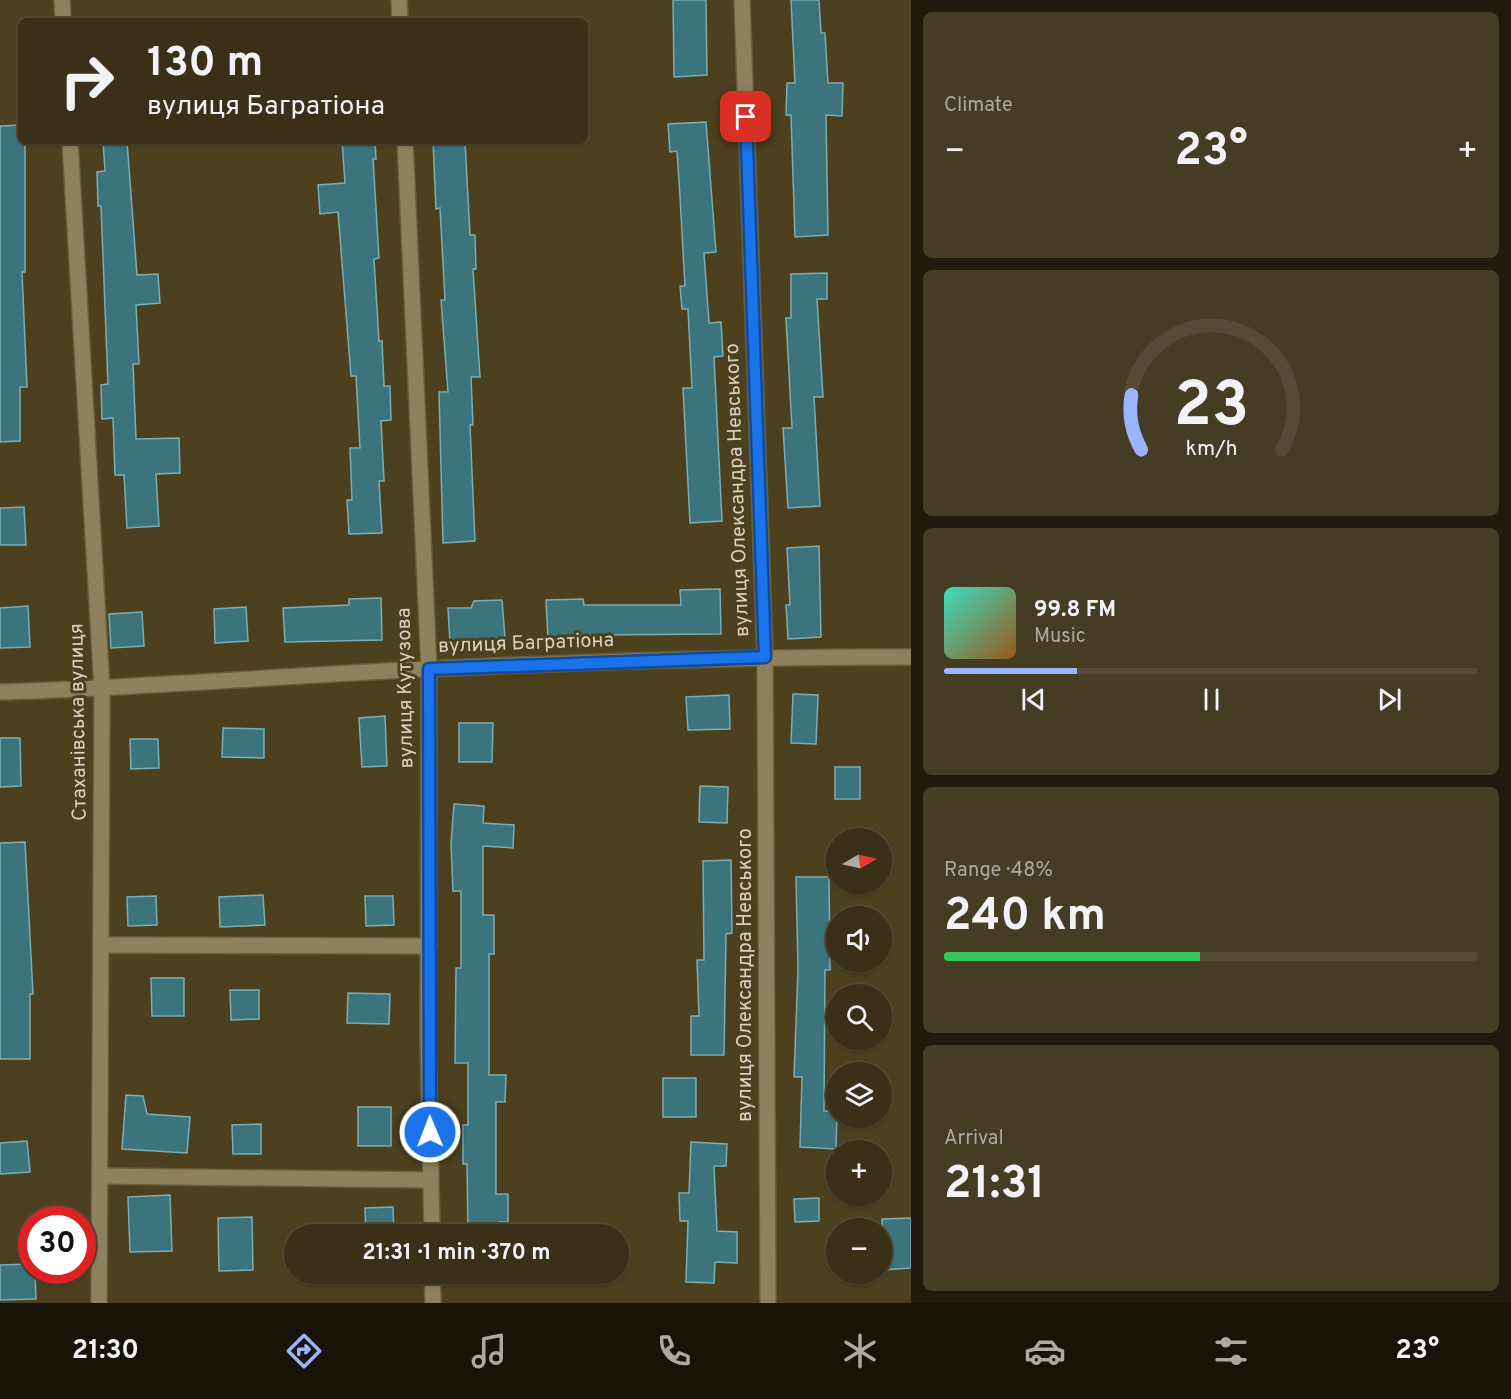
<!DOCTYPE html>
<meta charset="utf-8">
<style>
:root{--surface:#3a3017;--page:#453c24;--text:#f1f3f6;--muted:#aba9a1;--line:#544b36;--accent:#9ab5fd}
body{margin:0;font-family:Overpass,sans-serif;background:var(--page);color:var(--text);height:100vh;display:flex;flex-direction:column;font-size:22px;white-space:nowrap}
*{box-sizing:border-box;margin:0}
p{font-size:20px;color:var(--muted)}
.icon{flex:none;width:33px;height:33px;fill:none;stroke:currentColor;stroke-width:2;stroke-linecap:round;stroke-linejoin:round}
.map{position:relative;flex:1;overflow:hidden}
.details{display:flex;flex-direction:column;gap:12px;padding:12px;background:#201a0d;width:600px}
.details>*{flex:none}
.guide{position:absolute;left:18px;top:18px;width:570px;height:126px;border-radius:9px;box-shadow:0 2px 4px #0004,0 0 0 2px var(--line);background:#3a3017;color:var(--text);overflow:hidden}
.needle{width:39px;rotate:81deg}
.fabs{position:absolute;left:826px;top:828px;display:grid;gap:12px}
.fabs a{display:grid;place-items:center;width:66px;height:66px;border-radius:50%;background:var(--surface);box-shadow:0 2px 4px #0004,0 0 0 2px var(--line);font-size:30px}
.speed{position:absolute;left:18px;top:1206px;display:flex;gap:12px;font-size:30px;font-weight:700;text-align:center}
.speed>*{display:grid;place-content:center;width:78px;height:78px;border-radius:50%;background:var(--surface);box-shadow:0 2px 4px #0004,0 0 0 2px var(--line);line-height:1}
.speed .limit{border:9px solid #d22;background:#fff;color:#111}
.pin{position:absolute;display:grid;place-items:center;width:51px;height:51px;color:#fff;margin:-26px;border-radius:12px;box-shadow:0 3px 9px #0006}
.me{position:absolute;width:66px;margin:-33px;rotate:359deg;stroke-linejoin:round;filter:drop-shadow(0 0 4px #0008)}
.turn{display:flex;align-items:center;gap:21px;height:126px;padding:0 30px;font-size:27px}
.turn .icon{width:78px;height:78px;stroke-width:2.5}
.turn b{display:block;font-size:42px;line-height:51px}
.big{font-size:45px;font-weight:700;line-height:1.1}
.details .card{flex:1;display:flex;flex-direction:column;justify-content:center;gap:9px;min-width:0;padding:0 21px;border-radius:9px;background:var(--page)}
.details .dial{align-items:center;gap:0}
.dial svg{height:156px;overflow:visible;fill:none;stroke:var(--line);stroke-width:7;stroke-linecap:round;text-anchor:middle}
.dial text{fill:var(--text);stroke:none}
.song{display:flex;align-items:center;gap:18px}
.cover{width:72px;height:72px;border-radius:9px;background:linear-gradient(135deg,hsl(170 70% 55%),hsl(30 70% 35%))}
.played{height:6px;border-radius:3px;background:linear-gradient(90deg,var(--accent) 25%,var(--line) 25%)}
.keys{display:flex;justify-content:space-around;direction:ltr}
.heat{display:flex;justify-content:space-between;align-items:center;font-size:33px;direction:ltr}
.charge{height:9px;border-radius:4px;background:linear-gradient(90deg,#34c759 48%,var(--line) 0)}
.trip{position:absolute;left:284px;top:1224px;width:345px;height:60px;border-radius:30px;background:var(--surface);box-shadow:0 2px 4px #0004,0 0 0 2px var(--line);font-weight:700;line-height:60px;text-align:center}
.tabs{display:flex;height:96px;justify-content:space-around;align-items:center;background:#171309;color:var(--muted)}
.tabs .icon{width:42px;height:42px}
.tabs .on{color:var(--accent)}
.tabs b{font-size:27px;color:var(--text)}
main{display:flex;flex:1;min-height:0}
.map>svg:first-child{display:block}
</style>
<main>
<div class="map">
<svg width="911" height="1303" viewBox="0 0 911 1303">
<rect width="100%" height="100%" fill="#4d401f"/>
<g fill="#3b747d" stroke="#7cacb4" stroke-width="1.5">
<polygon points="673,0 706,0 707,75 674,77"/>
<polygon points="791,0 819,0 821,33 825,33 828,83 843,83 842,116 826,115 828,235 795,237 791,115 786,115 787,83 795,83"/>
<polygon points="706,122 716,252 704,253 709,323 721,322 723,356 714,357 722,521 690,523 683,388 692,388 688,309 682,309 680,286 685,286 680,197 677,151 670,152 668,124"/>
<polygon points="21,125 21,141 25,141 25,272 22,272 27,387 20,387 20,441 0,442 0,126"/>
<polygon points="103,141 127,141 137,275 158,274 160,303 136,305 139,364 133,364 136,439 179,438 180,473 156,474 159,526 127,528 124,475 115,475 113,418 102,419 101,385 108,384 101,206 98,206 97,172 105,171"/>
<polygon points="342,141 375,141 376,159 373,159 379,258 374,259 379,341 382,341 384,386 390,386 391,420 381,421 384,481 379,481 382,533 349,534 347,500 352,500 350,448 360,448 356,376 351,376 338,212 320,214 318,185 345,183"/>
<polygon points="433,141 465,141 470,235 475,235 476,269 473,269 480,377 471,377 473,425 470,425 475,541 443,543 439,392 448,392 441,300 445,300 440,208 436,209"/>
<polygon points="827,273 827,299 817,299 823,397 814,397 820,506 788,508 783,428 792,428 786,318 791,318 791,274"/>
<polygon points="24,507 26,545 0,545 0,508"/>
<polygon points="819,546 821,637 788,639 786,605 790,605 787,548"/>
<polygon points="720,589 721,634 585,635 548,638 546,600 583,599 584,605 681,605 680,590"/>
<polygon points="381,598 382,640 285,642 283,608 349,605 349,599"/>
<polygon points="502,600 505,638 450,643 448,608 471,608 474,601"/>
<polygon points="28,606 30,647 0,648 0,608"/>
<polygon points="246,607 248,641 215,643 214,609"/>
<polygon points="142,612 144,646 111,648 109,614"/>
<polygon points="793,694 818,695 816,744 791,743"/>
<polygon points="729,695 730,729 688,730 686,697"/>
<polygon points="385,716 387,766 362,767 359,718"/>
<polygon points="459,723 493,723 492,762 459,762"/>
<polygon points="223,728 264,729 264,758 222,757"/>
<polygon points="0,738 20,738 21,786 0,787"/>
<polygon points="130,739 158,739 159,768 131,769"/>
<rect x="835" y="767" width="25" height="32"/>
<polygon points="700,786 728,787 727,823 699,822"/>
<polygon points="454,804 484,806 483,823 514,825 513,848 483,846 483,915 494,915 494,954 489,954 489,1075 506,1075 505,1102 496,1102 496,1194 508,1194 508,1222 499,1222 499,1234 468,1234 467,1164 463,1164 463,1125 468,1125 468,1063 455,1063 456,968 461,968 461,891 453,891 451,844"/>
<polygon points="25,842 33,994 30,994 30,1059 0,1059 0,843"/>
<polygon points="731,860 732,933 726,934 724,1055 691,1055 691,1016 699,1016 697,960 704,960 703,861"/>
<polygon points="796,877 829,877 830,970 825,970 824,1111 837,1111 836,1149 800,1147 802,1077 794,1077 798,969"/>
<polygon points="263,895 265,925 220,927 219,897"/>
<polygon points="156,896 157,925 128,926 127,897"/>
<polygon points="365,896 393,896 394,925 366,926"/>
<polygon points="151,978 184,978 184,1016 152,1016"/>
<polygon points="230,990 259,990 259,1019 231,1020"/>
<polygon points="348,993 390,994 389,1024 347,1023"/>
<rect x="663" y="1078" width="33" height="39"/>
<polygon points="126,1095 143,1096 147,1114 190,1117 187,1153 122,1149"/>
<rect x="358" y="1107" width="33" height="39"/>
<polygon points="261,1124 261,1154 233,1154 232,1125"/>
<polygon points="27,1141 30,1172 0,1174 0,1143"/>
<polygon points="691,1142 727,1144 726,1166 714,1166 717,1231 737,1232 737,1263 715,1262 714,1283 686,1282 688,1221 680,1221 679,1193 689,1193"/>
<polygon points="170,1195 172,1251 130,1252 128,1197"/>
<polygon points="819,1198 819,1221 795,1222 794,1199"/>
<polygon points="393,1207 394,1234 366,1234 365,1208"/>
<polygon points="252,1217 253,1270 219,1271 218,1218"/>
<polygon points="911,1218 911,1268 882,1270 882,1219"/>
<polygon points="32,1264 32,1270 35,1270 36,1299 0,1300 0,1265"/>
</g>
<g fill="none" stroke-linecap="round" stroke-linejoin="round">
<g stroke="#675d40" stroke-width="18">
<g id="minor">
<polyline points="62,0 63,21"/>
<polyline points="399,0 400,21"/>
<polyline points="742,0 765,657 768,1303"/>
<polyline points="70,141 102,689 99,1303"/>
<polyline points="405,141 429,669 428,1036 432,1234"/>
<path d="M0 692C144 688 287 675 430 669 590 661 751 657 911 657"/>
<polyline points="101,945 429,946"/>
<polyline points="100,1176 431,1180"/>
<polyline points="432,1274 433,1303"/>
</g>
</g>
<use href="#minor" stroke="#8f815e" stroke-width="15"/>
</g>
<g fill="none" stroke-linecap="round" stroke-linejoin="round">
<g stroke="#114b97" stroke-width="15">
<polyline id="route" points="430,1132 429,669 765,657 746,117"/>
</g>
<use href="#route" stroke="#1a73e8" stroke-width="10"/>
</g>
<g text-anchor="middle" dominant-baseline="central" stroke-width="6" stroke-linejoin="round" paint-order="stroke">
<g font-size="20" fill="#d9d1bf" stroke="#4d401f">
<text transform="translate(738 490) rotate(-92)">вулиця Олександра Невського</text>
<text transform="translate(526 644) rotate(-2)">вулиця Багратіона</text>
<text transform="translate(406 688) rotate(-91)">вулиця Кутузова</text>
<text transform="translate(79 722) rotate(-91)">Стаханівська вулиця</text>
<text transform="translate(746 975) rotate(-90)">вулиця Олександра Невського</text>
</g>
</g>
</svg>
<div class="fabs">
<a><svg class="needle" viewBox="-14 -14 28 28"><path d="M0-13l5 13h-10z" fill="#e53935"/><path d="M0 13l5-13h-10z" fill="#aba9a1"/></svg></a>
<a><svg class="icon" aria-label="sound" viewBox="0 0 24 24"><path d="M4 9h4l5-4v14l-5-4H4zM17 9q2 3 0 6"/></svg></a>
<a><svg class="icon" aria-label="search" viewBox="0 0 24 24"><circle cx="10" cy="10" r="6"/><path d="M15 15l6 6"/></svg></a>
<a><svg class="icon" aria-label="layers" viewBox="0 0 24 24"><path d="M12 4l9 5-9 5-9-5zM3 14l9 5 9-5"/></svg></a>
<a>+</a>
<a>−</a>
</div>
<div class="speed"><div class="limit">30</div></div>
<div class="pin" style="left:746px;top:117px;background:#d93025"><svg class="icon" aria-label="arrive" viewBox="0 0 24 24"><path d="M6 21V4h12l-3 4 3 4H6"/></svg></div>
<svg class="me" style="left:430px;top:1132px" viewBox="-20 -20 40 40"><circle r="17" fill="#1a73e8" stroke="#fff" stroke-width="3"/><path d="M0-11L8 9 0 5-8 9z" fill="#fff"/></svg>
<div class="trip">21:31 · 1 min · 370 m</div>
<div class="guide">
<div class="turn"><svg class="icon" aria-label="right" viewBox="0 0 24 24"><path d="M7 20v-9h11M14 6l5 5-5 5"/></svg><div><b>130 m</b>вулиця Багратіона</div></div>
</div>
</div>
<section class="details">
<div class="card"><p>Climate</p>
<div class="heat"><a>−</a><b class="big">23°</b><a>+</a></div>
</div>
<div class="card dial"><svg viewBox="0 0 100 80">
<path d="M14 69A42 42 0 1 1 86 69"/>
<path d="M14 69A42 42 0 0 1 9 41" stroke="#9ab5fd"/>
<text x="50" y="56" font-size="32" font-weight="700">23</text>
<text x="50" y="72" font-size="11">km/h</text>
</svg></div>
<div class="card">
<div class="song"><i class="cover"></i><div><b>99.8 FM</b><p>Music</p></div></div>
<div class="played"></div>
<div class="keys"><svg class="icon" aria-label="previous" viewBox="0 0 24 24"><path d="M18 5L8 12l10 7zM5 5v14"/></svg><svg class="icon" aria-label="pause" viewBox="0 0 24 24"><path d="M8 5v14M16 5v14"/></svg><svg class="icon" aria-label="next" viewBox="0 0 24 24"><path d="M6 5l10 7-10 7zM19 5v14"/></svg></div>
</div>
<div class="card"><p>Range · 48%</p><b class="big">240 km</b><div class="charge"></div></div>
<div class="card"><p>Arrival</p><b class="big">21:31</b></div>
</section>
</main>
<nav class="tabs">
<b>21:30</b>
<svg class="icon on" aria-label="directions" viewBox="0 0 24 24"><path d="M12 3l9 9-9 9-9-9zM9 14v-3h6M13 9l2 2-2 2"/></svg>
<svg class="icon" aria-label="music" viewBox="0 0 24 24"><path d="M9 18V5l10-2v13"/><circle cx="6" cy="18" r="3"/><circle cx="16" cy="16" r="3"/></svg>
<svg class="icon" aria-label="phone" viewBox="0 0 24 24"><path d="M5 4h4l2 5-3 2q2 4 5 5l2-3 5 2v4C11 20 4 13 5 4z"/></svg>
<svg class="icon" aria-label="climate" viewBox="0 0 24 24"><path d="M12 3v18M4 7l16 10M4 17L20 7"/></svg>
<svg class="icon" aria-label="car" viewBox="0 0 24 24"><path d="M5 17H2v-5l4-1 3-4h7l3 4 3 1v5h-3M9 17h6M6 11h13"/><circle cx="7" cy="17" r="2"/><circle cx="17" cy="17" r="2"/></svg>
<svg class="icon" aria-label="filters" viewBox="0 0 24 24"><path d="M4 7h16M4 17h16"/><circle cx="9" cy="7" r="2"/><circle cx="15" cy="17" r="2"/></svg>
<b>23°</b>
</nav>
